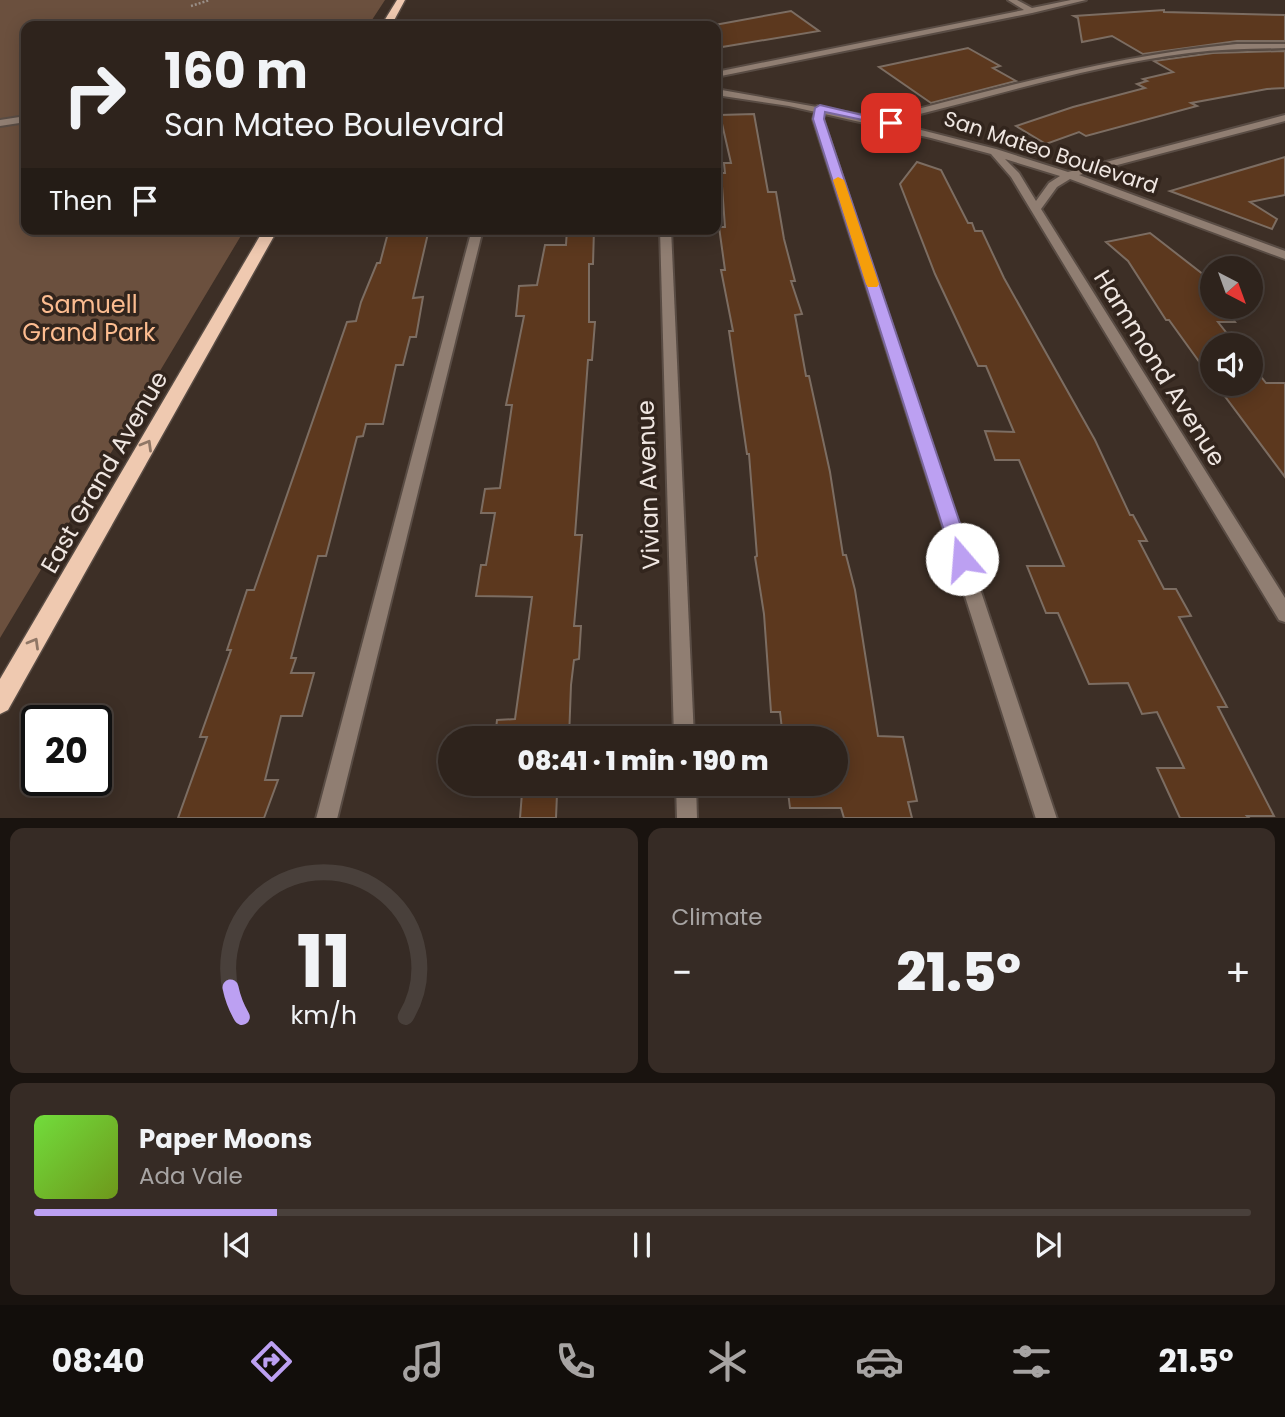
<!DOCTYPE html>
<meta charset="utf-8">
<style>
:root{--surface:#2e231c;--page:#362b25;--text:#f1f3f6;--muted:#a7a4a3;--line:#49403b;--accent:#bca0f2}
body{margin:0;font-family:Poppins,sans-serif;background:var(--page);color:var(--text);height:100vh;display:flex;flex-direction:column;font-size:26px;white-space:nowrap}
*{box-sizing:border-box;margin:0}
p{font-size:23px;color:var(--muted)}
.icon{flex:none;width:38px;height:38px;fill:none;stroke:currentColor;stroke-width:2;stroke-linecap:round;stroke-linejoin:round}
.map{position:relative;height:818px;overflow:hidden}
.side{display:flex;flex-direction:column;gap:10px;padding:10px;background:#19130f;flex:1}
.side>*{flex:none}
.guide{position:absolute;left:21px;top:21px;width:700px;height:214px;border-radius:14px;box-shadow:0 4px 18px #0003,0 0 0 2px var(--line);background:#2e231c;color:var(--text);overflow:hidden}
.needle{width:46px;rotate:139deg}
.fabs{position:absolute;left:1200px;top:256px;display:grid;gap:14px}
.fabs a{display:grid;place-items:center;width:63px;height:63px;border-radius:50%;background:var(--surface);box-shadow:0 4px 18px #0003,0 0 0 2px var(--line);font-size:35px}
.speed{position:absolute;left:21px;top:705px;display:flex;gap:14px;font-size:35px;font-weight:700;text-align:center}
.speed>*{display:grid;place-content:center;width:91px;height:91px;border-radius:50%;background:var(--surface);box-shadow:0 4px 18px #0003,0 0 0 2px var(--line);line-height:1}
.speed .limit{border:4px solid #111;border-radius:10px;background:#fff;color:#111}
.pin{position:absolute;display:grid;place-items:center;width:60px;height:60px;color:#fff;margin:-30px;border-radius:14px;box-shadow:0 4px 10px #0006}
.me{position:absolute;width:77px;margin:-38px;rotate:342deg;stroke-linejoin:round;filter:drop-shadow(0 0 5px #0008)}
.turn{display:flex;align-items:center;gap:24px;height:147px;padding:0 28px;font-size:32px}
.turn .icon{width:91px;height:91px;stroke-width:2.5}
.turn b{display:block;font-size:49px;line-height:60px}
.then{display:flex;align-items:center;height:66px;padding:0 28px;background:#0003;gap:14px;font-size:26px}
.big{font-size:52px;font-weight:800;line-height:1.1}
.side .card{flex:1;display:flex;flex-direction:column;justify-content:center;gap:10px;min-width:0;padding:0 24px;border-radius:14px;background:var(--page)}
.side .dial{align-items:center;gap:0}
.dial svg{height:182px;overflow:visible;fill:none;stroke:var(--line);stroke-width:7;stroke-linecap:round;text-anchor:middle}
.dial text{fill:var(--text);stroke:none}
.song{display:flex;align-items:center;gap:21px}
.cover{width:84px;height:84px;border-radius:10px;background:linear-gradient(135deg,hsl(100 70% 55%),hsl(80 70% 35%))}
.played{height:7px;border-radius:4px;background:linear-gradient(90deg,var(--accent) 20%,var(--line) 20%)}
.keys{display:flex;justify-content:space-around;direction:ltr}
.heat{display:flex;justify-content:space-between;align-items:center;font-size:38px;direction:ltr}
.side .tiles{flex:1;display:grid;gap:10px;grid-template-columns:1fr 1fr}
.card:last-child{grid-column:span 2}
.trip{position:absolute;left:438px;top:726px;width:410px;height:70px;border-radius:35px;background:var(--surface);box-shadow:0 4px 18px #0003,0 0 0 2px var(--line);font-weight:800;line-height:70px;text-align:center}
.dock{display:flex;height:112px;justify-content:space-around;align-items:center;background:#120e0b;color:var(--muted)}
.dock .icon{width:49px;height:49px}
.dock .selected{color:var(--accent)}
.dock b{font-size:32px;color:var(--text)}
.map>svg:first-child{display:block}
</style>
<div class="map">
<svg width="1285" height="819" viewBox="0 0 1285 819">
<rect width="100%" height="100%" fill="#3d2f26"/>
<polygon fill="#6b503e" points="0,0 385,0 368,26 26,26 26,229 245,229 0,638"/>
<g fill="#5c381e" stroke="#7c6d62" stroke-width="2">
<polygon points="1164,10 1164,12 1285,15 1285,41 1237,41 1143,54 1112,36 1082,42 1078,18 1074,16"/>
<polygon points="791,11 819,31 716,48 716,26 709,26"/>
<polygon points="968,48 1000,66 993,68 1016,81 931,103 879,67"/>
<polygon points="1285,51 1285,88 1267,89 1191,103 1197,106 1086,136 1079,132 1046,144 1016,126 1073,107 1145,88 1137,84 1147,81 1143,79 1173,72 1154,61 1213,53"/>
<polygon points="754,114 768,192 776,192 784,239 795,281 791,281 802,314 795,315 806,376 809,376 830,472 843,555 846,555 855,590 878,736 903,737 917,801 908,802 912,818 844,818 841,808 790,808 787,784 835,784 835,738 783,738 780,712 771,712 764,614 755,557 757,556 749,454 747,454 729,331 733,331 721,270 725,270 719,227 725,227 721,173 725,173 724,163 731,163 720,115"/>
<polygon points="1285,157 1285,195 1250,202 1277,219 1272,229 1170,191"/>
<polygon points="917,162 941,170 968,223 972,223 975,231 982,231 1004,278 1095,440 1130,515 1133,515 1147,541 1139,541 1164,589 1176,589 1191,616 1179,617 1227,707 1218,707 1274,816 1247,816 1249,818 1180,818 1157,768 1184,768 1157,712 1142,714 1128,683 1089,684 1058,613 1046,613 1027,566 1064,566 1019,460 995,460 985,431 1014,432 986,366 978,366 935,274 900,184"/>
<polygon points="389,229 429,229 413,298 423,297 416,337 410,337 403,365 396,365 383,424 366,424 363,436 357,437 326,556 318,556 291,658 296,658 291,673 314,673 302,716 281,716 265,780 278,780 264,818 178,818 207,737 200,737 231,650 227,650 247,590 254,590 347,322 356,321 361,302 377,263 380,263"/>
<polygon points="567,229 594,229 593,264 589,264 589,322 595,322 592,360 588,360 575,535 582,535 574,626 581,626 579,659 574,660 571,685 569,738 495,738 497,720 515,719 532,597 476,596 481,565 486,565 495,513 481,513 485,489 500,488 512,405 506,405 524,316 516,316 519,286 537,285 545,245 566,245"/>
<polygon points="1150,233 1213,282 1213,306 1223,306 1235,322 1218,322 1236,345 1213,345 1213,381 1169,320 1166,320 1128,261 1106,242"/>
<polygon points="1251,364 1266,383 1285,383 1285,477 1215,383 1251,383"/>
<polygon points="491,784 567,784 567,794 557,794 556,818 520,818 522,793 491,792"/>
</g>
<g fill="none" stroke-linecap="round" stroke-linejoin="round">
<g stroke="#594c44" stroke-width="4">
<g id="lane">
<path d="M1237 44H1285V48C1253 49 1221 49 1189 53 1095 65 1004 93 912 116L891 126 886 123 906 112C1016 84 1124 54 1237 44Z"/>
<polygon points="817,106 824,108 823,119 1057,819 1036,819 813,119"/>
<polygon points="472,229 483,229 337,819 316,819"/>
</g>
</g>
<g stroke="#594c44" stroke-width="4">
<g id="street">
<polygon points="1008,0 1017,0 1032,8 1071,0 1086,0 1032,13 716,77 716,72 1024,10"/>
<path d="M716 89 862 115 996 149 1068 172 1285 115V121L1079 175 1285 251V259L1070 179 1057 187 1041 209 1285 598V622L1279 620 1011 177 991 154 931 138 789 106 716 95ZM1005 159 1060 176 1049 183 1036 201 1019 173Z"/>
<polygon points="26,116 26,122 0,126 0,120"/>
<polygon points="660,229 671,229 694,738 674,738"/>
<polygon points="676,784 696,784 697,819 677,819"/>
</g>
</g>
<g stroke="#594c44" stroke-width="3">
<g id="primary">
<polygon points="397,0 405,0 391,26 381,26"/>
<polygon points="264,229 278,229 8,710 0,714 0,679"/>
</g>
</g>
<polyline stroke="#9a8f88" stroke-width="2.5" stroke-dasharray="2 2" stroke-linecap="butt" points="191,6 210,0"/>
<use href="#lane" fill="#907e72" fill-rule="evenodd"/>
<use href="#street" fill="#907e72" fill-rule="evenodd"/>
<use href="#primary" fill="#efc9b0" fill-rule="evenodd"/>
</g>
<defs><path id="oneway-chevron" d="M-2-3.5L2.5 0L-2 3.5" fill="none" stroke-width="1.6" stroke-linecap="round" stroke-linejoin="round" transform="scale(1.75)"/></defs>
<g stroke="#907766">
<use href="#oneway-chevron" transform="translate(147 445) rotate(-60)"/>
<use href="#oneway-chevron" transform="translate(34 643) rotate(-60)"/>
</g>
<polygon fill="#bca0f2" stroke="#7a689d" stroke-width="2" points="820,105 896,123 891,126 825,112 824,119 972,559 969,565 962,568 956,565 953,559 813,119 815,108"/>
<polygon fill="#f59e0b" points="838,177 844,180 879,284 877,287 868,287 866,284 833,180"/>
<g text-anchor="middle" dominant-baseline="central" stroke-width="7" stroke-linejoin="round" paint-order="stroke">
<g font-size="21" fill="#efe6e1" stroke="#32251d">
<text transform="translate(1051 152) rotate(18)">San Mateo Boulevard</text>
</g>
<g font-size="24" fill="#fcbc90" stroke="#32251d">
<text x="89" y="304">Samuell<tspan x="89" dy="28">Grand Park</tspan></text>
</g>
<g font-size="24" fill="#efe6e1" stroke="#32251d">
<text transform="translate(1160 368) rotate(58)">Hammond Avenue</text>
<text transform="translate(104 472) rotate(-60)">East Grand Avenue</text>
<text transform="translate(648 485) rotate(-92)">Vivian Avenue</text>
</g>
</g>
</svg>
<div class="fabs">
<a><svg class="needle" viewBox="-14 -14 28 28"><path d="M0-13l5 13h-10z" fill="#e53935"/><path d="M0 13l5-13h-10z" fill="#a7a4a3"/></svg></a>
<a><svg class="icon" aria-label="sound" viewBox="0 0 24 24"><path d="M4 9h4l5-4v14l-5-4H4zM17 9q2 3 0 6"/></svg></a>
</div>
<div class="speed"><div class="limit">20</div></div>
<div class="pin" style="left:891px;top:123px;background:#d93025"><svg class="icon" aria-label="arrive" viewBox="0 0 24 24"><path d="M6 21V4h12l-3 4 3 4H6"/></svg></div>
<svg class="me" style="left:962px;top:559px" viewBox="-20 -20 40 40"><circle r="19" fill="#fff"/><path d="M0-13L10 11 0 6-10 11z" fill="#bca0f2"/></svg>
<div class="trip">08:41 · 1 min · 190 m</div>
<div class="guide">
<div class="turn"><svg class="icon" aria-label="right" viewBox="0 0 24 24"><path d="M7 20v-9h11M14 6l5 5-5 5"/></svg><div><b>160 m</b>San Mateo Boulevard</div></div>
<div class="then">Then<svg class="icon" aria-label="arrive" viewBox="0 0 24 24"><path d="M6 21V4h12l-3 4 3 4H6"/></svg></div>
</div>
</div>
<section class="side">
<div class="tiles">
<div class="card dial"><svg viewBox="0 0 100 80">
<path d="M14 69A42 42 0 1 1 86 69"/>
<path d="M14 69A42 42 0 0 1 9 56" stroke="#bca0f2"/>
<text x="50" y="56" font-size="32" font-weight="700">11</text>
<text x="50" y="72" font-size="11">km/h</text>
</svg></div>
<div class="card"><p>Climate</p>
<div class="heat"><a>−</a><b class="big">21.5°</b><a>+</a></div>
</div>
<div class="card">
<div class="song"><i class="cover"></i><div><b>Paper Moons</b><p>Ada Vale</p></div></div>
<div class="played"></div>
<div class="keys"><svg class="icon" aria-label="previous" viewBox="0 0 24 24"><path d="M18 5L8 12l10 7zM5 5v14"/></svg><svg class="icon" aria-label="pause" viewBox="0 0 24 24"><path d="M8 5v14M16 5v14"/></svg><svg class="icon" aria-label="next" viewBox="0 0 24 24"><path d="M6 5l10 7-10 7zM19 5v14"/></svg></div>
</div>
</div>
</section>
<nav class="dock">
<b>08:40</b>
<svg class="icon selected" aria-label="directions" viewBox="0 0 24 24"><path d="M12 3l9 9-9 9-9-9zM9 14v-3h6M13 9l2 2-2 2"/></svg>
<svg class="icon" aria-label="music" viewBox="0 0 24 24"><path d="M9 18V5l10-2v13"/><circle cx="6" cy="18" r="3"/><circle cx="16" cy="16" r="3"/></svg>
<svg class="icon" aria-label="phone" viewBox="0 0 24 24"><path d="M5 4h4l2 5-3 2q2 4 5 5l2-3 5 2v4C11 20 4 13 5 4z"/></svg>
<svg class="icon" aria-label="climate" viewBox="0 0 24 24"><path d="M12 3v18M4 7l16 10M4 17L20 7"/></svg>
<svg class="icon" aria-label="car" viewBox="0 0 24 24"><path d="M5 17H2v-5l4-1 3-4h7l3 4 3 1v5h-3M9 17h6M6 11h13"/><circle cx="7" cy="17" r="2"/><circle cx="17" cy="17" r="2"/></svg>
<svg class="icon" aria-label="filters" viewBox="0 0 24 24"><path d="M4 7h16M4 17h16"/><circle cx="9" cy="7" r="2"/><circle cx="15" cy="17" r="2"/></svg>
<b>21.5°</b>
</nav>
